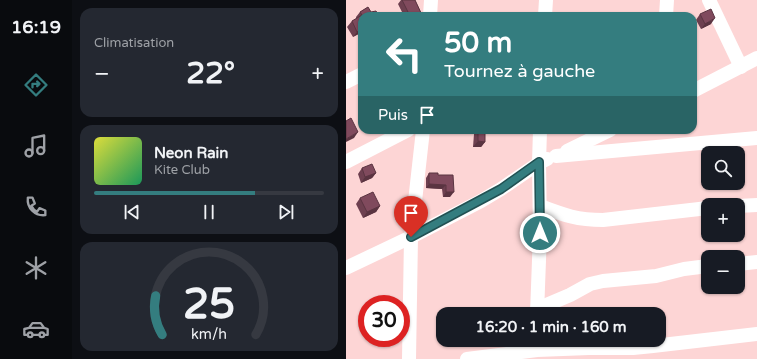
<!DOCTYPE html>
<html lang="fr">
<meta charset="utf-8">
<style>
:root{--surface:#171b24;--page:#242831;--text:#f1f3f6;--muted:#9ea1a6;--line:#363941;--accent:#347d7f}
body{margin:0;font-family:"Varela Round",sans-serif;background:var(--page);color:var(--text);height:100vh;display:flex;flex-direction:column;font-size:15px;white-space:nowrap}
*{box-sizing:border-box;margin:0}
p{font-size:13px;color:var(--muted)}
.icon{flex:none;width:22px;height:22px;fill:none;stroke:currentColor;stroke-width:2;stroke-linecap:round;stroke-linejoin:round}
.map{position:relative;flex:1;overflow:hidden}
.panel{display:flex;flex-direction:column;gap:8px;padding:8px;background:#0d0f14;width:274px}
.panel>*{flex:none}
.top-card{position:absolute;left:12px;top:12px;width:339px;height:122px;border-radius:12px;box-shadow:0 1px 3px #0004;background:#347d7f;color:#fff;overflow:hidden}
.controls{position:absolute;left:355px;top:146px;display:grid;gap:8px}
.controls a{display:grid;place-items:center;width:44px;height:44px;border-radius:8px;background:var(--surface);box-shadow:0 1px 3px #0004;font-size:20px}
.speed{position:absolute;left:12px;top:295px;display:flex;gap:8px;font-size:20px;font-weight:700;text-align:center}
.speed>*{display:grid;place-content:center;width:52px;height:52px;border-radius:50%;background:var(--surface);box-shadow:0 1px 3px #0004;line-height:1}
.speed .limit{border:6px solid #d22;background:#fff;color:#111}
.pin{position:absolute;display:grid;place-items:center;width:34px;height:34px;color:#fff;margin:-41px -17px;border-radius:50% 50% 50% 0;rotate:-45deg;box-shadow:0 0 4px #0007}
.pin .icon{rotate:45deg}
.me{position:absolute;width:44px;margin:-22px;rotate:0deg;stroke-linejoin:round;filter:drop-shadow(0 0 3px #0008)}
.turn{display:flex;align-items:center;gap:14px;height:84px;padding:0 20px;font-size:18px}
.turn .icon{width:52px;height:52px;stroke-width:2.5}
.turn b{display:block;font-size:28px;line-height:34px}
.then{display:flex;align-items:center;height:38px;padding:0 20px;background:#0003;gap:8px;font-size:15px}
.big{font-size:30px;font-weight:700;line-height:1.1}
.panel .widget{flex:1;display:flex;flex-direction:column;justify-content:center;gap:6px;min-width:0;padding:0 14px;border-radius:12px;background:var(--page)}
.panel .dial{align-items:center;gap:0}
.dial svg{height:104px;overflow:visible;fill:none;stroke:var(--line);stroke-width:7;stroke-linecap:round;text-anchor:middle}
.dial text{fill:var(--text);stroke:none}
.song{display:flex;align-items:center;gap:12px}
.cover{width:48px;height:48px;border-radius:6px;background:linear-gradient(135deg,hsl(60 70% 55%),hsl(150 70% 35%))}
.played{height:4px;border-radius:2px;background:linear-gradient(90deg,var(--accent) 70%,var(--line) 70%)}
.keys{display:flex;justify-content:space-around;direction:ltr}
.heat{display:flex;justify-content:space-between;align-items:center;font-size:22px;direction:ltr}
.trip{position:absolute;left:90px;top:307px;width:230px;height:40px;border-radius:12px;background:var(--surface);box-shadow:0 1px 3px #0004;font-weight:700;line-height:40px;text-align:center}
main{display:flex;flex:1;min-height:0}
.dock{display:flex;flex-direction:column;width:72px;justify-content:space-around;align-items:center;background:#090b0e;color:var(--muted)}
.dock .icon{width:28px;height:28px}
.dock .active{color:var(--accent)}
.dock b{font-size:18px;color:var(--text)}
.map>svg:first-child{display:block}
</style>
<main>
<nav class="dock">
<b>16:19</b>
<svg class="icon active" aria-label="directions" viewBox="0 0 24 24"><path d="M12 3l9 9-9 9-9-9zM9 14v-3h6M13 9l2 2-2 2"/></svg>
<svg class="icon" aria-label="music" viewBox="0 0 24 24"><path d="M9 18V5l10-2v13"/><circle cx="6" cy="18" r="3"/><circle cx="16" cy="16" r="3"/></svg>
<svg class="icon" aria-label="phone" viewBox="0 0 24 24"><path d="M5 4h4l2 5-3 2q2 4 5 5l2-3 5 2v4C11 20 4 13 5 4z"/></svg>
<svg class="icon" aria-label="climate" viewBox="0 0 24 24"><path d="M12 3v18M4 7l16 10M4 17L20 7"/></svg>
<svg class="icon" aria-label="car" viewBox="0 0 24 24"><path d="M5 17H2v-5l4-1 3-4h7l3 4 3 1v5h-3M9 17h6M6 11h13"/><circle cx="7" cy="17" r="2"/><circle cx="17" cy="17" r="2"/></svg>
</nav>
<section class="panel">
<div class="widget"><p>Climatisation</p>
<div class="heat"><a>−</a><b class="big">22°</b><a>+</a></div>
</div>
<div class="widget">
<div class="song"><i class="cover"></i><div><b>Neon Rain</b><p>Kite Club</p></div></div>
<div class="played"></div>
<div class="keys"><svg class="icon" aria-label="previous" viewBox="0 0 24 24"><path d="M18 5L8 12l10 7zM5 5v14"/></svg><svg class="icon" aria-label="pause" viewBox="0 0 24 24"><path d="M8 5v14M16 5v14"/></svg><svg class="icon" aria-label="next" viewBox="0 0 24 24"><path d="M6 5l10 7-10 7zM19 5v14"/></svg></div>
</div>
<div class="widget dial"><svg viewBox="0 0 100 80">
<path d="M14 69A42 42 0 1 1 86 69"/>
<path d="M14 69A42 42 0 0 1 9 39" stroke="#347d7f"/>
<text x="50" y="56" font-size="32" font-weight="700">25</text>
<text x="50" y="72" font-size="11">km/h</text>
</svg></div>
</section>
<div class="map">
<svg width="411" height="359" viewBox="0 0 411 359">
<rect width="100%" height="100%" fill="#fdd5d5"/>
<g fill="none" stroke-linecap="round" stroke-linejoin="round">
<g stroke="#fff" stroke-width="14">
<polyline points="363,0 395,67"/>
<polyline points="84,16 85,0"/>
<polyline points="199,16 200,0"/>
<polyline points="320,16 321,0"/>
<polyline points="0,82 16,74"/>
<polyline points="347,91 411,58"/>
<polyline points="194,130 193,163 201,159"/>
<polyline points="221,151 264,130"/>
<polyline points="210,156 411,138"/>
<polyline points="0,162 62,130"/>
<path d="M194 206C218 215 231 220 257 220L362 208"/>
<polyline points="392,206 411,205"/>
<polyline points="392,264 411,262"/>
<polyline points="0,268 65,237 135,201 155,189 193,163"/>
<polyline points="191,309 224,295 244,284 257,281 310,276 338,269 362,266"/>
<polyline points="191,314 194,233 193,163"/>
<polyline points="63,359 65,237 77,130"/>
<polyline points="121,359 191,350 243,348 287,348 307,346 411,334"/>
</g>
</g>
<g fill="#6e4050">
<polygon points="55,0 69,0 76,15 79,16 58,16 52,4"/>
<polygon points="22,7 16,32 7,37 1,27 6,21 10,19 10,17 14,12"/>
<polygon points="354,14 365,24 355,29 350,20"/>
<polygon points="130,130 139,130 139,142 135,147 127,147 128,134"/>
<polygon points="16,168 30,173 26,178 15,183 12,174"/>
<polygon points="83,173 92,175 107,175 104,197 97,197 96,189 80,188 80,178"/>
<polygon points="14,198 34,206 30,212 17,218 10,204"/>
</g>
<g fill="#5a3441">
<polygon points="369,18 365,24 355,29 359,24"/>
<polygon points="16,29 16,32 7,37 11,32"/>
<polygon points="12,132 8,138 0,142 0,139"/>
<polygon points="132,141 139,142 135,147 127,147"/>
<polygon points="30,173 26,178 15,183 19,177"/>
<polygon points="83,184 100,185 96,189 80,188"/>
<polygon points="100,192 108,192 104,197 97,197"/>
<polygon points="34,206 30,212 17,218 21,212"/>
</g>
<g fill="#804a5d" stroke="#5a3441">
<polygon points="56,0 69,0 76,15 79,14 79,16 64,16"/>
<polygon points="22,7 25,12 30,11 33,16 16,16 16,29 11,32 6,21 16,15 14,12"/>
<polygon points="365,9 369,18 359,24 354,14"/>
<polygon points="5,118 12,132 0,139 0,121"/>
<polygon points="132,130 139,130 139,142 132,141"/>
<polygon points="26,164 30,173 19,177 16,168"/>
<polygon points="83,173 92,173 92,175 107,175 108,192 100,192 100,185 83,184"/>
<polygon points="27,192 34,206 21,212 14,198"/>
</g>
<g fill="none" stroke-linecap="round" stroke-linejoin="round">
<g stroke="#225153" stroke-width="10">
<polyline id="route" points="65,237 155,189 193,162 194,233"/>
</g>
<use href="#route" stroke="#347d7f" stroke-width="7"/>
</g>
</svg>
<div class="controls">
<a><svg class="icon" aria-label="search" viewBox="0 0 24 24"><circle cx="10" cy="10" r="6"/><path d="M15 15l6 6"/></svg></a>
<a>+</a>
<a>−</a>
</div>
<div class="speed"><div class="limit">30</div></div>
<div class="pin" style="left:65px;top:237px;background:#d93025"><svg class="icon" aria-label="arrive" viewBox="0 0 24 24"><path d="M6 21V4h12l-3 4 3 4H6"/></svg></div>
<svg class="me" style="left:194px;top:233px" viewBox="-20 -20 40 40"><circle r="17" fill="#347d7f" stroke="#fff" stroke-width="3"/><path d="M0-11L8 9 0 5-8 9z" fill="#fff"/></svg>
<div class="trip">16:20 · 1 min · 160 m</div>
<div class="top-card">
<div class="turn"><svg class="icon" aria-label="left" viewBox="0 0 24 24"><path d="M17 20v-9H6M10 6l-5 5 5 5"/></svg><div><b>50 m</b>Tournez à gauche</div></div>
<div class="then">Puis<svg class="icon" aria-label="arrive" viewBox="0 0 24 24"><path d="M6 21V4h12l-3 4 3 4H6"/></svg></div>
</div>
</div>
</main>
